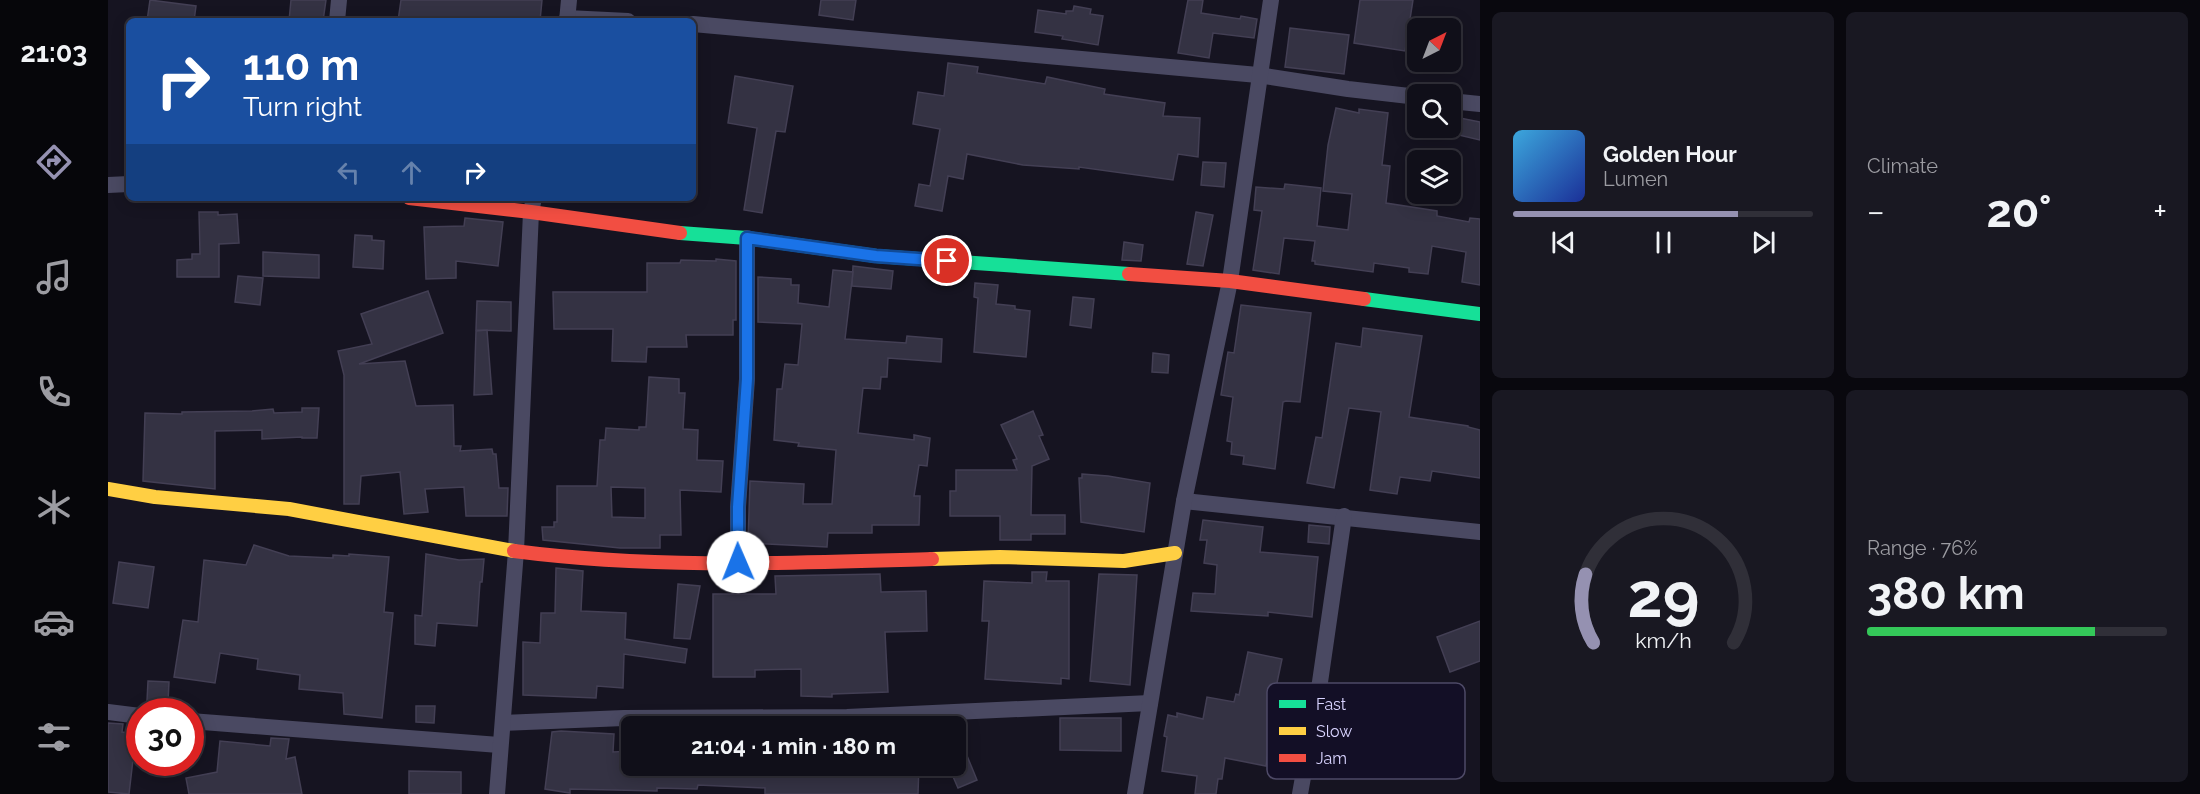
<!DOCTYPE html>
<meta charset="utf-8">
<style>
:root{--surface:#100f19;--page:#191822;--text:#f1f3f6;--muted:#9c9ca2;--line:#302f38;--accent:#9591b1}
body{margin:0;font-family:Raleway,sans-serif;background:var(--page);color:var(--text);height:100vh;display:flex;flex-direction:column;font-size:22px;white-space:nowrap}
*{box-sizing:border-box;margin:0}
p{font-size:20px;color:var(--muted)}
.icon{flex:none;width:33px;height:33px;fill:none;stroke:currentColor;stroke-width:2;stroke-linecap:round;stroke-linejoin:round}
.map{position:relative;flex:1;overflow:hidden}
.sheet{display:flex;flex-direction:column;gap:12px;padding:12px;background:#09080e;width:720px}
.sheet>*{flex:none}
.banner{position:absolute;left:18px;top:18px;width:570px;height:183px;border-radius:9px;box-shadow:0 3px 15px #0003,0 0 0 2px var(--line);background:#1a4fa0;color:#fff;overflow:hidden}
.needle{width:39px;rotate:42deg}
.tools{position:absolute;left:1299px;top:18px;display:grid;gap:12px}
.tools a{display:grid;place-items:center;width:54px;height:54px;border-radius:9px;background:var(--surface);box-shadow:0 3px 15px #0003,0 0 0 2px var(--line);font-size:30px}
.speed{position:absolute;left:18px;top:698px;display:flex;gap:12px;font-size:30px;font-weight:700;text-align:center}
.speed>*{display:grid;place-content:center;width:78px;height:78px;border-radius:50%;background:var(--surface);box-shadow:0 3px 15px #0003,0 0 0 2px var(--line);line-height:1}
.speed .limit{border:9px solid #d22;background:#fff;color:#111}
.pin{position:absolute;display:grid;place-items:center;width:51px;height:51px;color:#fff;margin:-26px;border:3px solid #fff;border-radius:50%;box-shadow:0 2px 6px #0007}
.me{position:absolute;width:66px;margin:-33px;rotate:359deg;stroke-linejoin:round;filter:drop-shadow(0 0 4px #0008)}
.turn{display:flex;align-items:center;gap:21px;height:126px;padding:0 18px;font-size:27px}
.turn .icon{width:78px;height:78px;stroke-width:2.5}
.turn b{display:block;font-size:42px;line-height:51px}
.lanes{display:flex;align-items:center;height:57px;padding:0 18px;background:#0003;justify-content:center;gap:30px;direction:ltr}
.lanes .off{opacity:.35}
.big{font-size:45px;font-weight:700;line-height:1.1}
.sheet .widget{flex:1;display:flex;flex-direction:column;justify-content:center;gap:9px;min-width:0;padding:0 21px;border-radius:9px;background:var(--page)}
.sheet .dial{align-items:center;gap:0}
.dial svg{height:156px;overflow:visible;fill:none;stroke:var(--line);stroke-width:7;stroke-linecap:round;text-anchor:middle}
.dial text{fill:var(--text);stroke:none}
.song{display:flex;align-items:center;gap:18px}
.cover{width:72px;height:72px;border-radius:9px;background:linear-gradient(135deg,hsl(200 70% 55%),hsl(230 70% 35%))}
.played{height:6px;border-radius:3px;background:linear-gradient(90deg,var(--accent) 75%,var(--line) 75%)}
.keys{display:flex;justify-content:space-around;direction:ltr}
.heat{display:flex;justify-content:space-between;align-items:center;font-size:33px;direction:ltr}
.charge{height:9px;border-radius:4px;background:linear-gradient(90deg,#34c759 76%,var(--line) 0)}
.sheet .tiles{flex:1;display:grid;gap:12px;grid-template-columns:repeat(2,1fr)}
.trip{position:absolute;left:513px;top:716px;width:345px;height:60px;border-radius:9px;background:var(--surface);box-shadow:0 3px 15px #0003,0 0 0 2px var(--line);font-weight:700;line-height:60px;text-align:center}
main{display:flex;flex:1;min-height:0}
.tabs{display:flex;flex-direction:column;width:108px;justify-content:space-around;align-items:center;background:#06060a;color:var(--muted)}
.tabs .icon{width:42px;height:42px}
.tabs .active{color:var(--accent)}
.tabs b{font-size:27px;color:var(--text)}
.map>svg:first-child{display:block}
</style>
<main>
<nav class="tabs">
<b>21:03</b>
<svg class="icon active" aria-label="directions" viewBox="0 0 24 24"><path d="M12 3l9 9-9 9-9-9zM9 14v-3h6M13 9l2 2-2 2"/></svg>
<svg class="icon" aria-label="music" viewBox="0 0 24 24"><path d="M9 18V5l10-2v13"/><circle cx="6" cy="18" r="3"/><circle cx="16" cy="16" r="3"/></svg>
<svg class="icon" aria-label="phone" viewBox="0 0 24 24"><path d="M5 4h4l2 5-3 2q2 4 5 5l2-3 5 2v4C11 20 4 13 5 4z"/></svg>
<svg class="icon" aria-label="climate" viewBox="0 0 24 24"><path d="M12 3v18M4 7l16 10M4 17L20 7"/></svg>
<svg class="icon" aria-label="car" viewBox="0 0 24 24"><path d="M5 17H2v-5l4-1 3-4h7l3 4 3 1v5h-3M9 17h6M6 11h13"/><circle cx="7" cy="17" r="2"/><circle cx="17" cy="17" r="2"/></svg>
<svg class="icon" aria-label="filters" viewBox="0 0 24 24"><path d="M4 7h16M4 17h16"/><circle cx="9" cy="7" r="2"/><circle cx="15" cy="17" r="2"/></svg>
</nav>
<div class="map">
<svg width="1372" height="794" viewBox="0 0 1372 794">
<rect width="100%" height="100%" fill="#161421"/>
<g fill="#343243" stroke="#433f54" stroke-width="1.5" fill-rule="evenodd">
<polygon points="42,0 88,6 86,21 39,21"/>
<polygon points="183,0 218,0 215,21 181,21"/>
<polygon points="293,0 434,0 432,21 290,21"/>
<polygon points="713,0 748,0 745,20 711,15"/>
<polygon points="1080,0 1095,0 1093,13 1132,19 1133,16 1149,19 1146,38 1105,33 1101,58 1070,53"/>
<polygon points="1252,0 1305,0 1297,51 1246,43"/>
<polygon points="966,6 983,9 982,14 995,16 990,45 954,39 955,36 927,32 930,10 958,14 958,11 965,11"/>
<polygon points="1182,28 1241,35 1236,74 1177,67"/>
<polygon points="840,63 870,67 869,73 937,84 939,77 997,89 996,94 1057,103 1055,116 1092,118 1090,157 1070,154 1065,180 971,167 971,169 915,165 859,154 855,179 840,176 834,211 807,206 811,184 822,186 832,129 805,124 810,92 836,96"/>
<polygon points="627,76 685,86 677,132 668,131 654,213 636,210 649,128 620,123"/>
<polygon points="1228,108 1251,113 1251,109 1280,113 1274,165 1282,166 1278,203 1329,211 1329,216 1361,222 1362,218 1372,219 1372,285 1354,282 1358,252 1324,246 1320,274 1301,272 1301,268 1266,263 1265,272 1207,264 1207,261 1204,261 1207,241 1176,238 1171,274 1145,270 1154,211 1146,210 1148,187 1176,189 1177,184 1213,188 1209,226 1240,230 1244,194 1215,191 1220,145"/>
<polygon points="1342,116 1372,122 1372,140 1342,133"/>
<polygon points="1095,162 1118,163 1116,187 1093,185"/>
<polygon points="91,212 110,212 110,215 129,214 131,243 111,244 111,277 69,277 69,260 84,259 84,254 92,254"/>
<polygon points="1088,212 1105,215 1095,266 1079,264"/>
<polygon points="357,218 395,222 390,266 348,261 348,278 318,279 316,227 356,226"/>
<polygon points="247,235 264,236 264,240 276,241 275,269 245,267"/>
<polygon points="1016,242 1035,245 1033,261 1014,260"/>
<polygon points="155,252 211,255 211,278 155,276"/>
<polygon points="608,259 628,261 628,320 625,320 625,335 578,335 579,347 539,347 538,362 504,361 505,329 446,329 445,292 539,292 539,263 572,263 573,260 608,261"/>
<polygon points="745,266 785,271 783,289 744,286"/>
<polygon points="725,270 745,272 737,339 798,343 799,336 834,339 833,362 780,358 779,377 773,377 772,389 755,388 750,433 806,440 806,435 822,438 819,466 811,465 806,496 812,496 811,525 764,525 764,533 720,533 719,547 640,543 642,481 696,484 695,504 724,504 728,450 690,446 691,443 666,440 669,389 674,389 677,364 690,365 694,324 650,322 650,277 683,279 683,285 691,285 690,303 721,307"/>
<polygon points="130,276 155,278 152,305 127,302"/>
<polygon points="867,283 890,285 888,304 907,306 907,309 922,311 918,357 866,352 870,298 866,297"/>
<polygon points="320,291 335,333 251,364 297,361 308,406 345,405 346,446 353,446 352,451 384,449 385,454 388,454 391,488 400,488 399,516 358,516 356,487 317,489 320,512 296,514 292,472 253,476 251,504 236,504 236,375 230,351 264,344 253,314"/>
<polygon points="965,297 986,299 983,328 962,325"/>
<polygon points="369,301 403,302 403,331 368,330"/>
<polygon points="1133,305 1203,313 1192,402 1178,401 1175,402 1167,469 1135,464 1136,456 1123,454 1124,442 1119,441 1125,397 1113,395 1120,352 1126,353"/>
<polygon points="1255,328 1314,336 1301,417 1360,426 1360,427 1372,430 1372,478 1324,471 1322,481 1292,477 1289,494 1262,490 1273,412 1241,408 1226,488 1199,483 1208,437 1214,438 1228,343 1253,347"/>
<polygon points="379,330 384,394 366,395 368,331"/>
<polygon points="1045,353 1061,355 1060,373 1044,372"/>
<path d="M541 377 571 379V393H577L575 429 590 430 589 460 615 461 613 492 572 490 573 535H552V548H512L435 540 434 527H446V522H449V486H489L492 440H497L498 428 531 430V427H538ZM503 487 537 488V518L504 517Z"/>
<polygon points="194,408 211,408 209,438 194,438 194,437 154,439 154,430 107,431 107,489 35,481 37,413 74,414 74,412 144,411 165,409 166,413 194,412"/>
<polygon points="925,411 935,435 931,436 941,459 924,466 923,515 957,515 957,534 923,534 923,540 892,540 892,516 842,516 842,491 848,491 848,470 909,470 905,460 909,459 893,425"/>
<polygon points="974,474 1000,476 1042,483 1036,532 973,522 971,478 974,478"/>
<polygon points="1095,520 1155,527 1152,552 1210,557 1204,617 1160,612 1160,616 1083,611 1085,593 1107,594 1109,565 1096,563 1099,540 1092,540"/>
<polygon points="1201,525 1222,527 1221,544 1200,542"/>
<polygon points="146,545 181,556 225,558 225,555 241,556 241,554 281,557 276,612 285,613 274,718 236,714 235,693 191,689 192,675 149,669 150,659 112,653 107,683 66,677 75,620 90,622 96,560 138,565"/>
<polygon points="318,554 351,560 376,559 374,582 372,582 369,626 329,623 327,646 307,644 307,615 314,616"/>
<polygon points="11,562 46,567 40,608 5,603"/>
<polygon points="448,568 475,571 473,611 518,613 517,639 579,649 577,663 516,654 515,688 489,686 488,698 415,695 415,642 432,643 433,613 447,613"/>
<polygon points="924,572 939,572 938,581 961,581 961,679 953,678 953,684 877,679 881,621 874,621 876,581 924,583"/>
<polygon points="772,574 773,592 818,591 819,631 777,632 780,692 724,694 724,697 693,696 693,669 647,670 647,677 605,677 605,594 668,594 667,576"/>
<polygon points="991,574 1029,575 1022,685 982,681"/>
<polygon points="570,584 592,586 582,639 566,638"/>
<polygon points="1372,621 1372,661 1342,672 1329,637"/>
<polygon points="1140,652 1174,659 1166,697 1178,699 1172,732 1163,731 1158,766 1117,758 1114,779 1110,779 1108,794 1087,794 1089,776 1054,771 1059,737 1056,736 1060,715 1069,717 1069,713 1095,719 1099,697 1126,702 1128,694 1131,695"/>
<polygon points="40,681 61,682 60,702 39,701"/>
<polygon points="308,706 327,706 326,723 308,722"/>
<polygon points="952,718 1013,718 1013,751 952,750"/>
<polygon points="0,723 15,724 14,732 28,734 21,794 0,792"/>
<polygon points="848,729 869,780 850,788 840,765 848,765"/>
<polygon points="453,731 506,734 505,752 524,751 524,765 590,765 590,771 620,771 621,765 656,765 656,769 719,771 752,770 752,775 783,775 783,765 811,765 810,794 657,794 657,788 590,785 589,789 549,788 549,791 462,789 462,793 437,789 444,732"/>
<polygon points="163,738 181,739 178,759 187,757 194,794 81,794 78,778 109,772 112,741 162,746"/>
<polygon points="301,771 353,772 353,794 301,794"/>
</g>
<g fill="none" stroke-linecap="round" stroke-linejoin="round">
<g stroke="#4a4962" stroke-width="16">
<polyline points="459,18 520,21"/>
<polyline points="229,21 231,0"/>
<polyline points="459,21 461,0"/>
<polyline points="585,24 1150,75 1240,89 1310,97"/>
<polyline points="1342,101 1372,104"/>
<polyline points="0,185 21,184"/>
<polyline points="1076,501 1372,532"/>
<polyline points="630,562 630,507 639,379 639,238"/>
<polyline points="0,712 32,716"/>
<polyline points="82,721 391,745"/>
<polyline points="395,723 516,718 739,717 1042,703"/>
<polyline points="389,794 408,551 423,212 426,198"/>
<polyline points="1027,794 1076,501 1122,281 1163,0"/>
<polyline points="1192,794 1212,682 1236,516"/>
</g>
<g stroke="#16e098" stroke-width="14">
<polyline points="572,233 639,238 768,256 1021,274"/>
<polyline points="1256,299 1372,314"/>
</g>
<g stroke="#ffcf43" stroke-width="14">
<polyline points="0,489 47,497 181,509 406,551"/>
<polyline points="824,559 892,557 1016,561 1067,553"/>
</g>
<g stroke="#f24e42" stroke-width="14">
<polyline points="301,198 423,212 572,233"/>
<polyline points="1021,274 1122,281 1256,299"/>
<path d="M406 551C544 569 685 563 824 559"/>
</g>
</g>
<g fill="none" stroke-linecap="round" stroke-linejoin="round">
<g stroke="#114b97" stroke-width="15">
<polyline id="route" points="630,562 630,507 639,379 639,238 768,256 839,261"/>
</g>
<use href="#route" stroke="#1a73e8" stroke-width="10"/>
</g>
<rect x="1159" y="683" width="198" height="96" rx="9" fill="#130f26" stroke="#4e4a67" stroke-width="1.5"/>
<rect x="1171" y="700" width="27" height="8" fill="#16e098"/>
<rect x="1171" y="727" width="27" height="8" fill="#ffcf43"/>
<rect x="1171" y="754" width="27" height="8" fill="#f24e42"/>
<g font-size="16" fill="#d9d4ff">
<text x="1208" y="710">Fast</text>
<text x="1208" y="737">Slow</text>
<text x="1208" y="764">Jam</text>
</g>
</svg>
<div class="tools">
<a><svg class="needle" viewBox="-14 -14 28 28"><path d="M0-13l5 13h-10z" fill="#e53935"/><path d="M0 13l5-13h-10z" fill="#9c9ca2"/></svg></a>
<a><svg class="icon" aria-label="search" viewBox="0 0 24 24"><circle cx="10" cy="10" r="6"/><path d="M15 15l6 6"/></svg></a>
<a><svg class="icon" aria-label="layers" viewBox="0 0 24 24"><path d="M12 4l9 5-9 5-9-5zM3 14l9 5 9-5"/></svg></a>
</div>
<div class="speed"><div class="limit">30</div></div>
<div class="pin" style="left:839px;top:261px;background:#d93025"><svg class="icon" aria-label="arrive" viewBox="0 0 24 24"><path d="M6 21V4h12l-3 4 3 4H6"/></svg></div>
<svg class="me" style="left:630px;top:562px" viewBox="-20 -20 40 40"><circle r="19" fill="#fff"/><path d="M0-13L10 11 0 6-10 11z" fill="#1a73e8"/></svg>
<div class="trip">21:04 · 1 min · 180 m</div>
<div class="banner">
<div class="turn"><svg class="icon" aria-label="right" viewBox="0 0 24 24"><path d="M7 20v-9h11M14 6l5 5-5 5"/></svg><div><b>110 m</b>Turn right</div></div>
<div class="lanes"><svg class="icon off" aria-label="left" viewBox="0 0 24 24"><path d="M17 20v-9H6M10 6l-5 5 5 5"/></svg><svg class="icon off" aria-label="ahead" viewBox="0 0 24 24"><path d="M12 20V5M6 11l6-6 6 6"/></svg><svg class="icon" aria-label="right" viewBox="0 0 24 24"><path d="M7 20v-9h11M14 6l5 5-5 5"/></svg></div>
</div>
</div>
<section class="sheet">
<div class="tiles">
<div class="widget">
<div class="song"><i class="cover"></i><div><b>Golden Hour</b><p>Lumen</p></div></div>
<div class="played"></div>
<div class="keys"><svg class="icon" aria-label="previous" viewBox="0 0 24 24"><path d="M18 5L8 12l10 7zM5 5v14"/></svg><svg class="icon" aria-label="pause" viewBox="0 0 24 24"><path d="M8 5v14M16 5v14"/></svg><svg class="icon" aria-label="next" viewBox="0 0 24 24"><path d="M6 5l10 7-10 7zM19 5v14"/></svg></div>
</div>
<div class="widget"><p>Climate</p>
<div class="heat"><a>−</a><b class="big">20°</b><a>+</a></div>
</div>
<div class="widget dial"><svg viewBox="0 0 100 80">
<path d="M14 69A42 42 0 1 1 86 69"/>
<path d="M14 69A42 42 0 0 1 10 34" stroke="#9591b1"/>
<text x="50" y="56" font-size="32" font-weight="700">29</text>
<text x="50" y="72" font-size="11">km/h</text>
</svg></div>
<div class="widget"><p>Range · 76%</p><b class="big">380 km</b><div class="charge"></div></div>
</div>
</section>
</main>
